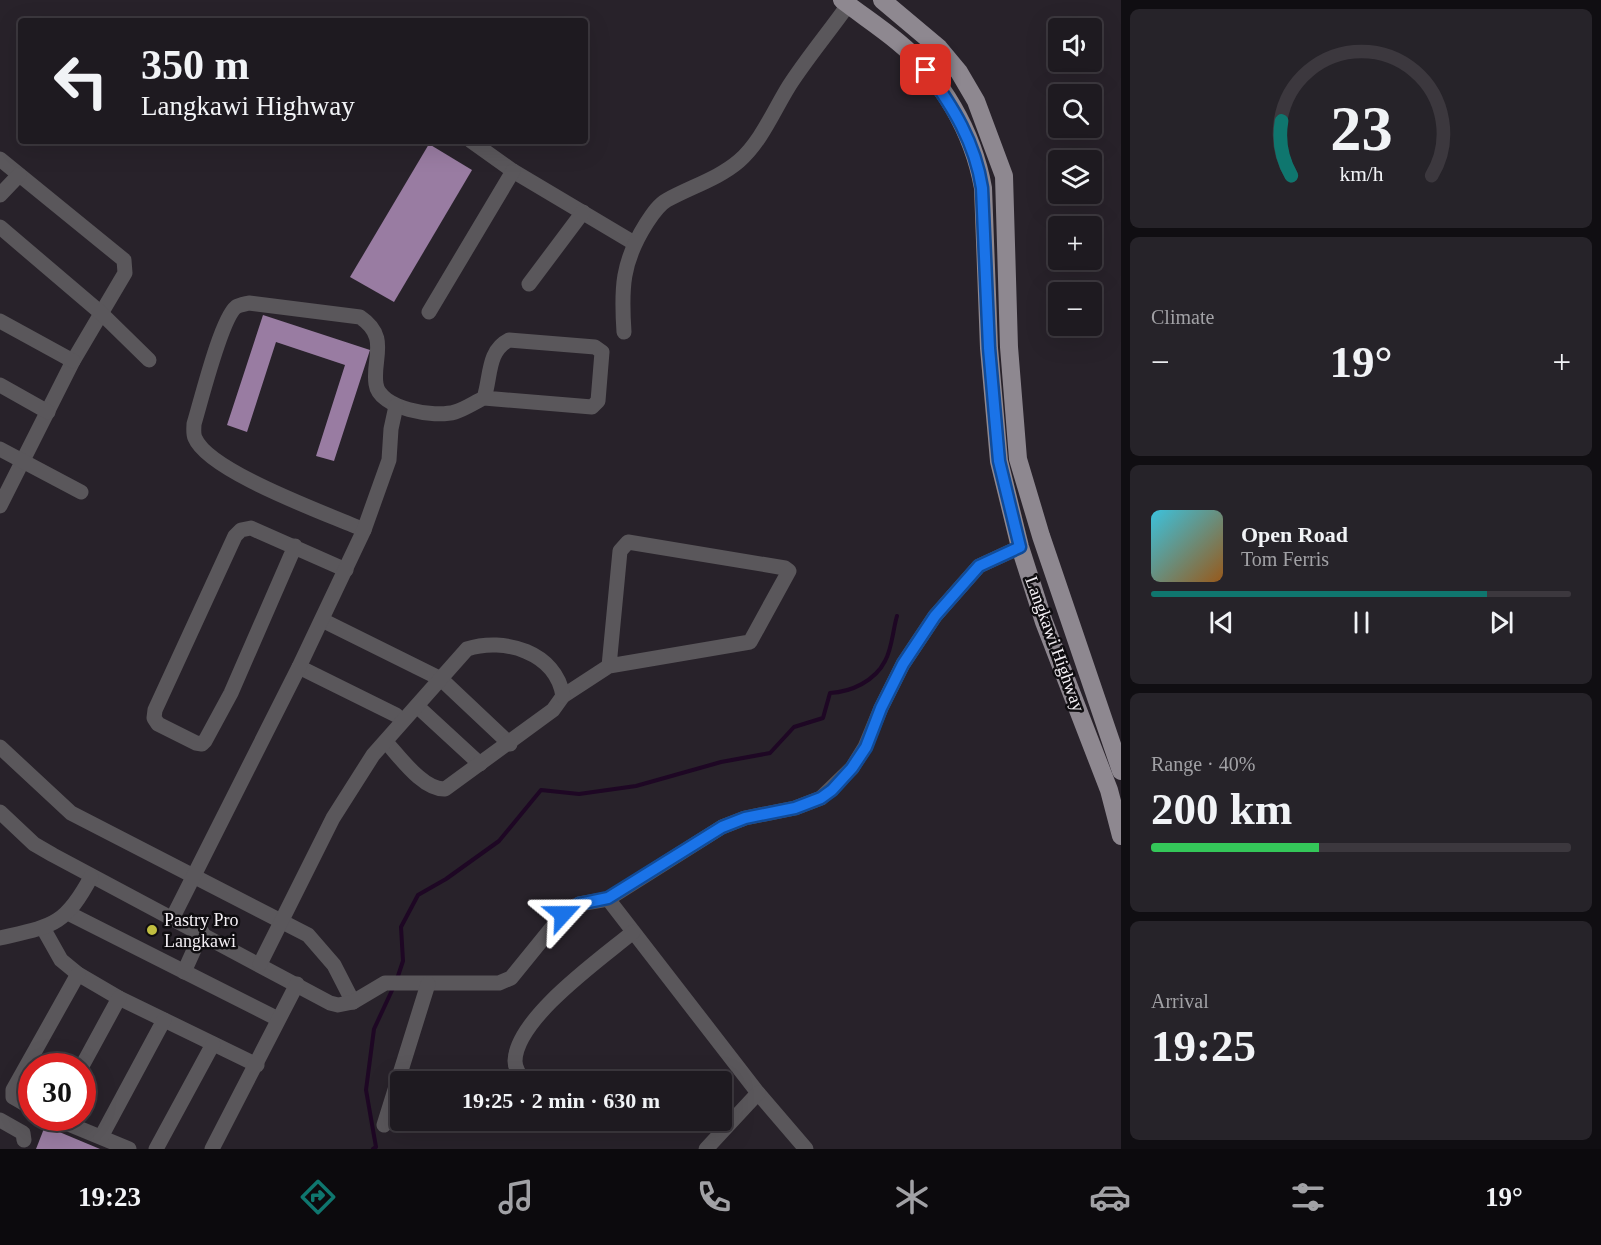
<!DOCTYPE html>
<meta charset="utf-8">
<style>
:root{--surface:#1e1a20;--page:#262329;--text:#f1f3f6;--muted:#a1a1a5;--line:#3c383e;--accent:#0f766e}
body{margin:0;font-family:"Times New Roman",serif;background:var(--page);color:var(--text);height:100vh;display:flex;flex-direction:column;font-size:22px;white-space:nowrap}
*{box-sizing:border-box;margin:0}
p{font-size:20px;color:var(--muted)}
.icon{flex:none;width:33px;height:33px;fill:none;stroke:currentColor;stroke-width:2;stroke-linecap:round;stroke-linejoin:round}
.map{position:relative;flex:1;overflow:hidden}
.details{display:flex;flex-direction:column;gap:9px;padding:9px;background:#100e12;width:480px}
.details>*{flex:none}
.hud{position:absolute;left:18px;top:18px;width:570px;height:126px;border-radius:6px;box-shadow:0 6px 24px #0002,0 0 0 2px var(--line);background:#1e1a20;color:var(--text);overflow:hidden}
.fabs{position:absolute;left:1048px;top:18px;display:grid;gap:12px}
.fabs a{display:grid;place-items:center;width:54px;height:54px;border-radius:6px;background:var(--surface);box-shadow:0 6px 24px #0002,0 0 0 2px var(--line);font-size:30px}
.speed{position:absolute;left:18px;top:1053px;display:flex;gap:12px;font-size:30px;font-weight:700;text-align:center}
.speed>*{display:grid;place-content:center;width:78px;height:78px;border-radius:50%;background:var(--surface);box-shadow:0 6px 24px #0002,0 0 0 2px var(--line);line-height:1}
.speed .limit{border:9px solid #d22;background:#fff;color:#111}
.pin{position:absolute;display:grid;place-items:center;width:51px;height:51px;color:#fff;margin:-26px;border-radius:12px;box-shadow:0 3px 9px #0006}
.me{position:absolute;width:66px;margin:-33px;rotate:66deg;stroke-linejoin:round;filter:drop-shadow(0 0 4px #0008)}
.turn{display:flex;align-items:center;gap:21px;height:126px;padding:0 24px;font-size:27px}
.turn .icon{width:78px;height:78px;stroke-width:2.5}
.turn b{display:block;font-size:42px;line-height:51px}
.big{font-size:45px;font-weight:700;line-height:1.1}
.details .card{flex:1;display:flex;flex-direction:column;justify-content:center;gap:9px;min-width:0;padding:0 21px;border-radius:9px;background:var(--page)}
.details .dial{align-items:center;gap:0}
.dial svg{height:156px;overflow:visible;fill:none;stroke:var(--line);stroke-width:7;stroke-linecap:round;text-anchor:middle}
.dial text{fill:var(--text);stroke:none}
.song{display:flex;align-items:center;gap:18px}
.cover{width:72px;height:72px;border-radius:9px;background:linear-gradient(135deg,hsl(190 70% 55%),hsl(30 70% 35%))}
.played{height:6px;border-radius:3px;background:linear-gradient(90deg,var(--accent) 80%,var(--line) 80%)}
.keys{display:flex;justify-content:space-around;direction:ltr}
.heat{display:flex;justify-content:space-between;align-items:center;font-size:33px;direction:ltr}
.charge{height:9px;border-radius:4px;background:linear-gradient(90deg,#34c759 40%,var(--line) 0)}
.trip{position:absolute;left:390px;top:1071px;width:342px;height:60px;border-radius:6px;background:var(--surface);box-shadow:0 6px 24px #0002,0 0 0 2px var(--line);font-weight:700;line-height:60px;text-align:center}
.tab-bar{display:flex;height:96px;justify-content:space-around;align-items:center;background:#0c0a0d;color:var(--muted)}
.tab-bar .icon{width:42px;height:42px}
.tab-bar .current{color:var(--accent)}
.tab-bar b{font-size:27px;color:var(--text)}
main{display:flex;flex:1;min-height:0}
.map>svg:first-child{display:block}
</style>
<main>
<div class="map">
<svg width="1121" height="1149" viewBox="0 0 1121 1149">
<rect width="100%" height="100%" fill="#28222a"/>
<g fill="none" stroke-linecap="round" stroke-linejoin="round">
<g stroke="#1e0724" stroke-width="4">
<path d="M397 979 403 961 401 927 418 895 446 879 499 841 541 790 579 794 636 786 721 762 770 753 794 727 823 718 830 693C851 692 875 681 885 661 892 649 893 629 897 616"/>
<polyline points="373,1149 376,1147 366,1090 374,1029 394,986"/>
</g>
</g>
<g fill="#997ca2">
<polygon points="429,144 472,170 394,302 350,277"/>
<polygon points="263,315 370,350 334,461 316,456 345,365 276,342 247,432 227,425"/>
<polygon points="45,1126 100,1149 36,1149"/>
</g>
<g fill="none" stroke-linecap="round" stroke-linejoin="round">
<g stroke="#5a575b" stroke-width="15">
<polyline points="471,141 513,171 634,243"/>
<polyline points="0,159 124,260 125,273 73,361 0,506"/>
<polyline points="0,195 19,175"/>
<polyline points="0,227 101,313 149,360"/>
<polyline points="529,284 583,212"/>
<polyline points="429,312 513,171"/>
<polyline points="0,321 73,361"/>
<path d="M624 332C621 288 622 262 646 224 652 215 658 205 667 200 690 187 718 179 739 161 761 142 774 110 789 86 807 58 829 32 848 5"/>
<polyline points="0,385 48,412"/>
<polyline points="0,449 81,492"/>
<path d="M364 530C328 514 209 472 195 438 193 434 194 427 194 424 201 401 221 319 236 307 239 305 245 304 249 303L360 317C390 337 372 359 376 384 379 409 435 418 455 412 465 409 475 402 484 398 491 377 487 351 509 340L595 347 602 352 598 401 592 407 484 398"/>
<polyline points="295,546 231,693 205,741 202,744 196,743 158,724 154,718 155,710 235,536 241,530 251,528 346,570"/>
<polyline points="322,620 441,679 510,744"/>
<polyline points="299,667 396,715"/>
<polyline points="417,706 480,764"/>
<path d="M386 742C400 757 423 790 445 789L553 710 563 696 609 666 750 642 789 571 785 568 628 542 620 551 609 666"/>
<polyline points="0,747 71,813 308,935 334,965 353,1002"/>
<polyline points="0,812 34,844 53,855 330,1003 338,1005 353,1002 385,983 499,983 511,978 563,914 579,904 608,899 722,827 745,818 795,808 821,798 852,768 865,747 881,708 903,664 935,616 979,566 1020,547"/>
<polyline points="608,899 758,1093 806,1149"/>
<polyline points="68,913 278,1019"/>
<polyline points="173,917 299,667 364,530 389,460 391,429 396,406"/>
<polyline points="43,928 61,960 78,974 119,998 257,1065"/>
<path d="M0 938C52 926 65 926 91 877"/>
<path d="M260 964 333 818 373 755 467 649C504 637 556 652 563 696"/>
<polyline points="184,972 202,932"/>
<polyline points="82,1066 119,998"/>
<path d="M525 1082C520 1076 515 1068 515 1061 516 1018 602 958 633 932"/>
<polyline points="32,1108 13,1097 13,1090 78,974"/>
<polyline points="54,1118 129,1149"/>
<polyline points="0,1120 23,1133 24,1140"/>
<polyline points="384,1125 428,984"/>
<polyline points="101,1137 164,1020"/>
<polyline points="156,1149 213,1044"/>
<polyline points="212,1149 297,984"/>
<polyline points="706,1149 758,1093"/>
</g>
<g stroke="#8e8890" stroke-width="18">
<path d="M842 0C860 14 880 27 898 42 942 78 973 132 983 188L989 348 999 461 1020 547 1044 622 1109 790 1121 836"/>
<polyline points="882,0 939,48 959,72 976,101 1004,176 1009,347 1018,459 1041,536 1121,771"/>
</g>
</g>
<g fill="none" stroke-linecap="round" stroke-linejoin="round">
<g stroke="#114b97" stroke-width="15">
<path id="route" d="M563 914 579 904 608 898 722 827 745 818 795 808 821 798 832 790 852 768 866 747 881 708 903 664 935 616 979 566 1020 547 999 461 989 348 982 188C975 142 953 107 926 70"/>
</g>
<use href="#route" stroke="#1a73e8" stroke-width="10"/>
</g>
<circle fill="#c1be40" stroke="#0f0d10" stroke-width="2" cx="152" cy="930" r="6"/>
<g text-anchor="middle" dominant-baseline="central" stroke-width="5" stroke-linejoin="round" paint-order="stroke">
<g font-size="18" fill="#f4f0f5" stroke="#0f0d10">
<text transform="translate(1055 644) rotate(70)">Langkawi Highway</text>
</g>
<g font-size="18" fill="#f4f0f5" stroke="#0f0d10" text-anchor="start">
<text x="164" y="920">Pastry Pro<tspan x="164" dy="21">Langkawi</tspan></text>
</g>
</g>
</svg>
<div class="fabs">
<a><svg class="icon" aria-label="sound" viewBox="0 0 24 24"><path d="M4 9h4l5-4v14l-5-4H4zM17 9q2 3 0 6"/></svg></a>
<a><svg class="icon" aria-label="search" viewBox="0 0 24 24"><circle cx="10" cy="10" r="6"/><path d="M15 15l6 6"/></svg></a>
<a><svg class="icon" aria-label="layers" viewBox="0 0 24 24"><path d="M12 4l9 5-9 5-9-5zM3 14l9 5 9-5"/></svg></a>
<a>+</a>
<a>−</a>
</div>
<div class="speed"><div class="limit">30</div></div>
<div class="pin" style="left:926px;top:70px;background:#d93025"><svg class="icon" aria-label="arrive" viewBox="0 0 24 24"><path d="M6 21V4h12l-3 4 3 4H6"/></svg></div>
<svg class="me" style="left:563px;top:914px" viewBox="-20 -20 40 40"><path d="M0-17L14 15 0 8-14 15z" fill="#1a73e8" stroke="#fff" stroke-width="4"/></svg>
<div class="trip">19:25 · 2 min · 630 m</div>
<div class="hud">
<div class="turn"><svg class="icon" aria-label="left" viewBox="0 0 24 24"><path d="M17 20v-9H6M10 6l-5 5 5 5"/></svg><div><b>350 m</b>Langkawi Highway</div></div>
</div>
</div>
<section class="details">
<div class="card dial"><svg viewBox="0 0 100 80">
<path d="M14 69A42 42 0 1 1 86 69"/>
<path d="M14 69A42 42 0 0 1 9 41" stroke="#0f766e"/>
<text x="50" y="56" font-size="32" font-weight="700">23</text>
<text x="50" y="72" font-size="11">km/h</text>
</svg></div>
<div class="card"><p>Climate</p>
<div class="heat"><a>−</a><b class="big">19°</b><a>+</a></div>
</div>
<div class="card">
<div class="song"><i class="cover"></i><div><b>Open Road</b><p>Tom Ferris</p></div></div>
<div class="played"></div>
<div class="keys"><svg class="icon" aria-label="previous" viewBox="0 0 24 24"><path d="M18 5L8 12l10 7zM5 5v14"/></svg><svg class="icon" aria-label="pause" viewBox="0 0 24 24"><path d="M8 5v14M16 5v14"/></svg><svg class="icon" aria-label="next" viewBox="0 0 24 24"><path d="M6 5l10 7-10 7zM19 5v14"/></svg></div>
</div>
<div class="card"><p>Range · 40%</p><b class="big">200 km</b><div class="charge"></div></div>
<div class="card"><p>Arrival</p><b class="big">19:25</b></div>
</section>
</main>
<nav class="tab-bar">
<b>19:23</b>
<svg class="icon current" aria-label="directions" viewBox="0 0 24 24"><path d="M12 3l9 9-9 9-9-9zM9 14v-3h6M13 9l2 2-2 2"/></svg>
<svg class="icon" aria-label="music" viewBox="0 0 24 24"><path d="M9 18V5l10-2v13"/><circle cx="6" cy="18" r="3"/><circle cx="16" cy="16" r="3"/></svg>
<svg class="icon" aria-label="phone" viewBox="0 0 24 24"><path d="M5 4h4l2 5-3 2q2 4 5 5l2-3 5 2v4C11 20 4 13 5 4z"/></svg>
<svg class="icon" aria-label="climate" viewBox="0 0 24 24"><path d="M12 3v18M4 7l16 10M4 17L20 7"/></svg>
<svg class="icon" aria-label="car" viewBox="0 0 24 24"><path d="M5 17H2v-5l4-1 3-4h7l3 4 3 1v5h-3M9 17h6M6 11h13"/><circle cx="7" cy="17" r="2"/><circle cx="17" cy="17" r="2"/></svg>
<svg class="icon" aria-label="filters" viewBox="0 0 24 24"><path d="M4 7h16M4 17h16"/><circle cx="9" cy="7" r="2"/><circle cx="15" cy="17" r="2"/></svg>
<b>19°</b>
</nav>
